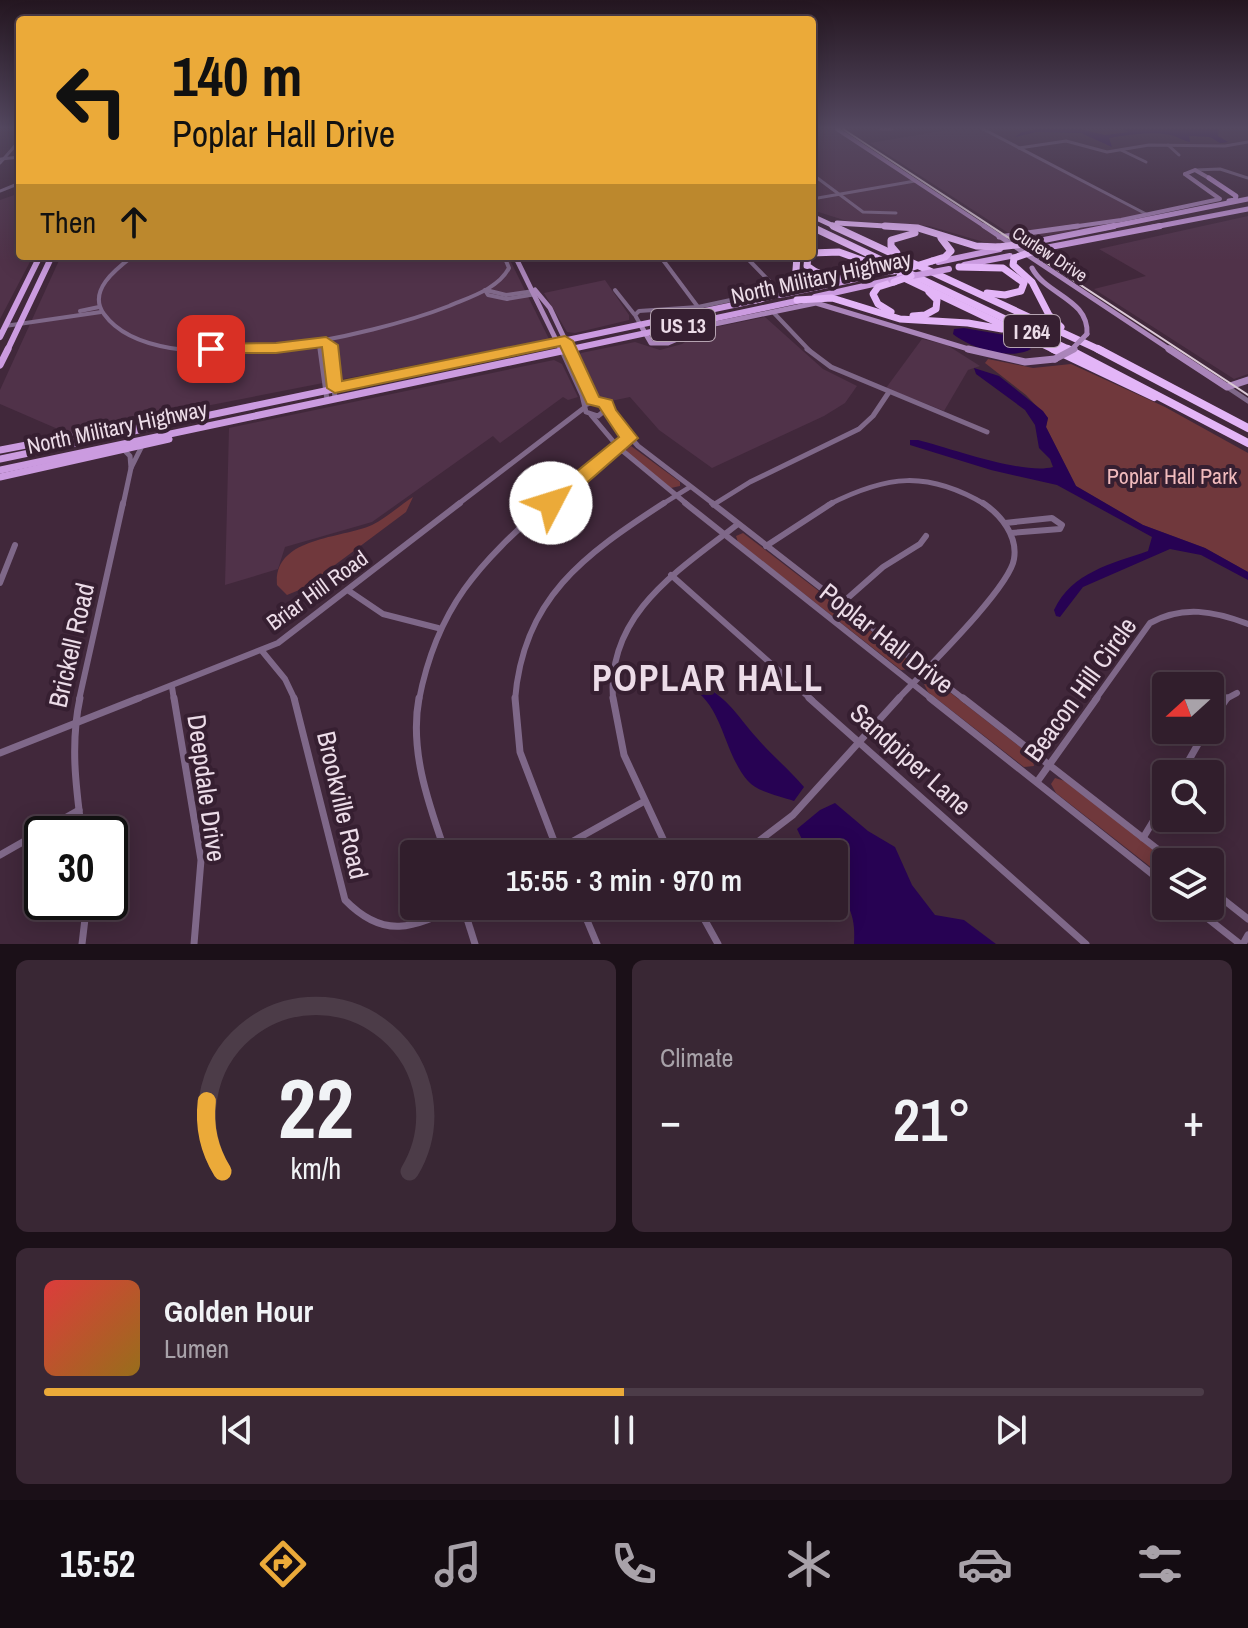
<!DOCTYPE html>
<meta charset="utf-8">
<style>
:root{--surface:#311e2c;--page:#392734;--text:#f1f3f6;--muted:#a8a2a9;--line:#4c3c48;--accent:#ebaa39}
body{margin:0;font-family:"Archivo Narrow",sans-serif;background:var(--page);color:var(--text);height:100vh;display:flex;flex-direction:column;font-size:30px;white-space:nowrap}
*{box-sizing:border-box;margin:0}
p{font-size:26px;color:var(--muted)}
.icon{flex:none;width:44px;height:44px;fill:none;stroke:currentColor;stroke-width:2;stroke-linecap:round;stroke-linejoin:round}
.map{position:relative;height:944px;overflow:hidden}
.side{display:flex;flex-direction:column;gap:16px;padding:16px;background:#1b1018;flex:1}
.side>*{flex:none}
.guide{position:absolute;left:16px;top:16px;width:800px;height:244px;border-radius:8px;box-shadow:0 4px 20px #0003,0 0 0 2px var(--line);background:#ebaa39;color:#111;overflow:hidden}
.needle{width:52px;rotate:249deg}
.buttons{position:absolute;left:1152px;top:672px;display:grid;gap:16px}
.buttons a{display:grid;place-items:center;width:72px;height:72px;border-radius:8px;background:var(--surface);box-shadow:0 4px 20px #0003,0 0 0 2px var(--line);font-size:40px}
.speed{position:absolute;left:24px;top:816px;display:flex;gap:16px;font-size:40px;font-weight:700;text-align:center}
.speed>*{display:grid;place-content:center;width:104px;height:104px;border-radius:50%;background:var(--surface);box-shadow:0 4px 20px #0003,0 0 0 2px var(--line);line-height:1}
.speed .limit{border:4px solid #111;border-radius:12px;background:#fff;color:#111}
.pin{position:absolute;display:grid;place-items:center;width:68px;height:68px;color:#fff;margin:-34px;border-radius:16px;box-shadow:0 4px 12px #0006}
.me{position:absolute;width:88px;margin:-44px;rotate:50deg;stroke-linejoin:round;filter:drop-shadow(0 0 6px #0008)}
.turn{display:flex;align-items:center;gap:28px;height:168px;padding:0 24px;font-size:36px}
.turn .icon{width:104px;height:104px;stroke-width:2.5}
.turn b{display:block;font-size:56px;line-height:68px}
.then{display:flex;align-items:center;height:76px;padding:0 24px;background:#0003;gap:16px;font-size:30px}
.big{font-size:60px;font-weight:600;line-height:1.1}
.side .widget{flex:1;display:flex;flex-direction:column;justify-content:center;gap:12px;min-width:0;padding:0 28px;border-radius:12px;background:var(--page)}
.side .dial{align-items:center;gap:0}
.dial svg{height:208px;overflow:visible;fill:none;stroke:var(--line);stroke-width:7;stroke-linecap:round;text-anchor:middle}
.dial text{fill:var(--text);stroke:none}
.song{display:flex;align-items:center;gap:24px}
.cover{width:96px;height:96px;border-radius:12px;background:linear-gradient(135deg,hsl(0 70% 55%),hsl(40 70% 35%))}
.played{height:8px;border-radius:4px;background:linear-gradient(90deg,var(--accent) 50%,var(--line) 50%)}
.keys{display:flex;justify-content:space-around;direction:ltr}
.heat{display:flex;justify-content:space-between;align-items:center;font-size:44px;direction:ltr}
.side .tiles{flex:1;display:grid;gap:16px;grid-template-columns:1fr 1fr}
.widget:last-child{grid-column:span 2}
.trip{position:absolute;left:400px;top:840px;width:448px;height:80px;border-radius:8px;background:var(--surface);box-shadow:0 4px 20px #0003,0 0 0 2px var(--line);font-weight:600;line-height:80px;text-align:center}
.dock{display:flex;height:128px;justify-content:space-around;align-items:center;background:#140c12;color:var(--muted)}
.dock .icon{width:56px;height:56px}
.dock .active{color:var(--accent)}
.dock b{font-size:36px;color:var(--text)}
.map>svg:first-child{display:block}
</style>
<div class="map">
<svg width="1248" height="944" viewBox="0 0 1248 944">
<rect width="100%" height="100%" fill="#41283b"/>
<g fill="#503249">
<polygon points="812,129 835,129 1007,244 994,245 929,226 847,221 812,210"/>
<polygon points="953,129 980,129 1151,218 1019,240 870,143"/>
<polygon points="20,193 20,256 33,256 0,319 0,200"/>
<polygon points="1248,216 1248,374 1234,379 1094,289 1146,276 1099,249"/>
<polygon points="61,256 508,256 549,339 67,433 0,404 0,390"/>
<polygon points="605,280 629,315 629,320 575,333 567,332 544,293"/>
<polygon points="765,317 823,369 857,386 845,403 824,416 712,468 659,430 630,397 611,401 597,396 577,358 581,353 635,342 660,350 682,344 702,330"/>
<polygon points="922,339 947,345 980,366 968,370 944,411 886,388"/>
<polygon points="554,360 562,364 578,397 568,400 563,397 500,443 493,436 372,522 285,547 278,569 225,585 229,428"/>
</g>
<g fill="#70383c">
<polygon points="988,359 1033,368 1071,364 1165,407 1248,453 1248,572 1205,548 1143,525 1076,486 1046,427 1048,418 1026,395 985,363"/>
<polygon points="631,446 680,482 680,486 671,488 627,453 626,450"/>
<path d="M413 497 406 512 304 588 287 595 277 585C273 537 340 539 372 525 386 518 399 506 413 497Z"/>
<polygon points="743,533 910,661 910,669 901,670 738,542 736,536"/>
<polygon points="926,680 934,680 1032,756 1034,766 1024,767 928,692 924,684"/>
<polygon points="1055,778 1065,781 1170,862 1166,862 1166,879 1056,793 1051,784"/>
</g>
<g fill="#270253">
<path d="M1037 129H1080L1105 135 1129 132 1121 129H1219L1218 136 1228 142 1220 143 1210 137 1189 136 1190 142C1184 141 1178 137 1171 135 1151 131 1129 135 1109 138L1112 147 1081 133 1037 132 1015 137 1022 132Z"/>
<path d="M964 328 1005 335 1031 349C1010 361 970 348 953 334L954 329Z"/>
<path d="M974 368 999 376 1043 411 1048 418 1046 427 1076 486 1143 525 1205 548 1248 572V580L1201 555 1170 549 1083 587 1060 617 1056 616 1054 610C1072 572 1111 564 1148 551L1152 537 1057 485 991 470 910 445V440H918C950 448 1023 475 1053 467L1050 459 1039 448 1035 425 1025 410 976 374Z"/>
<path d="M695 684C723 690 738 717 756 737 771 755 789 769 804 787L794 801C780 796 757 792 748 781 723 753 723 703 689 687Z"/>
<path d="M835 803 868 831 895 847 912 885 935 915 964 920 996 944H854C856 919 850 904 834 885V854H809L797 829 820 810Z"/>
</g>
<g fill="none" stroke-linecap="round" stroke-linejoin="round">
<g stroke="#7f6889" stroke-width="3">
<polyline points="881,129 892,129"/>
<polyline points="983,129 1148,215"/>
<polyline points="1168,145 1179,155"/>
<polyline points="1019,148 1066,141 1107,152 1149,145 1225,146 1248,142"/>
<polyline points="1121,150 1146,162"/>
<polyline points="1,159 20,157"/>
<polyline points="0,163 20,140"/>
<polyline points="1195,170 1220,169 1248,178"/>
<polyline points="812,174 863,212 896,213"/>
<polyline points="0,191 20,183"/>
<polyline points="812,199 915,181"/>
</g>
<g stroke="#7f6889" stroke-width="4">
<path d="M133 256C116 269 87 291 104 314 157 388 378 334 449 306 470 297 498 289 509 268L504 256"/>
<polyline points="660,256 698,307"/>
<polyline points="485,290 488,295 507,299 536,294"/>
<polyline points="486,290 506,295 534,291"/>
<polyline points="615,290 634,314"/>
<polyline points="80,311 99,307"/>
<polyline points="773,312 810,351"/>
<polyline points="640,324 635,315 639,311 698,307 773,291 772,284 745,256"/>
<polyline points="5,326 101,312"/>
<polyline points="326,342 331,351"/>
<polyline points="568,348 569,351"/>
<polyline points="321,351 324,343"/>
</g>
<g stroke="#7f6889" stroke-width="5">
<polyline points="198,349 253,349"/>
<polyline points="320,349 327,400"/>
<polyline points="330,349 335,398"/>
<polyline points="568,349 593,400"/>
<polyline points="807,349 831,367 987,432"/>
<polyline points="562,351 582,395 586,412 598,416 608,408 599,400 585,405"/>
<polyline points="1227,387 1248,401"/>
<polyline points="607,411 638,446 715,505"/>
<polyline points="591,415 618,447 688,505"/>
<polyline points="124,450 130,456 131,468 142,446"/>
<polyline points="123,505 131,468"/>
<polyline points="457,505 584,408"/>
<polyline points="546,505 629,438"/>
<polyline points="661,505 690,487"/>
<polyline points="713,505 750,482 859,429 873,416 889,392"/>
<path d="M828 505C887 475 927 470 986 505"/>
</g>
<g stroke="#7f6889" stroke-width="6">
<polyline points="685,503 933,700"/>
<polyline points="712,503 965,700"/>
<polyline points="1005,523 1052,518 1062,525 1060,529 1011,533"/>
<polyline points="766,546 832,503"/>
<polyline points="671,575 812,700"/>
<polyline points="0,583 15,545"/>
<polyline points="349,591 383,614 438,628"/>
<polyline points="841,604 883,567 920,544 926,536"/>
<polyline points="262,651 285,679 295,700"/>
<polyline points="172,687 174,700"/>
<polyline points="79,700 123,503"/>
<polyline points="134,700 278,643 460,503"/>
<path d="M419 700C437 607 479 563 548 503"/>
<path d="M515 700C523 598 584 555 664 503"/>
<path d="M613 700C606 614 679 570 738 524"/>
<path d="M897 700C921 674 1010 588 1014 559 1018 536 1001 515 983 503"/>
<path d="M1095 700 1150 623C1183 605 1214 611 1248 624"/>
<polyline points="1224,700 1237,693"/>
</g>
<g stroke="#7f6889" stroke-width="7">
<path d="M80 698C70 744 76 788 82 834"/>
<polyline points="174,698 201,860 194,944"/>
<path d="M294 698 345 900C384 940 413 928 458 906"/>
<path d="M419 698C409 751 429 805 446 854"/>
<polyline points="515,698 520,752 559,854"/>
<polyline points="613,698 624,755 670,854"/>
<polyline points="809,698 1086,944"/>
<polyline points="930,698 1166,885"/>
<polyline points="963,698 1174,862"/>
<polyline points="1210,723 1227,698"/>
<polyline points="0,753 139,698"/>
<polyline points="1181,774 1206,730"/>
<polyline points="1037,782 1097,698"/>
<polyline points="1143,838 1166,800"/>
<polyline points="550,854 643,802"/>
<polyline points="742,854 793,815 899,698"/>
<polyline points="0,855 79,810"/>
<polyline points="1210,889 1248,919"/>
<polyline points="463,906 475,944"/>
<polyline points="581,906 597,944"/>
<polyline points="697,906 718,944"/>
<polyline points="1192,906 1240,944"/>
<polyline points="82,944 87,902"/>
<polyline points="1243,944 1248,935"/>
</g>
<g stroke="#aa85ba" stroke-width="4">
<polyline points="837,129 987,228"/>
<polyline points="1185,174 1195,170 1214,181"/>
<polyline points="1064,228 1121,220 1220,199 1185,174"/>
</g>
<g stroke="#aa85ba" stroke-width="5">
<polyline points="984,226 1172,351"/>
<polyline points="999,237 1078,226"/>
<polyline points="515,256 561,350"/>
<path d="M1032 268C1046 295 1089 299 1087 334"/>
<polyline points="535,290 550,308 567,344"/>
<polyline points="640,324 651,343 668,343 710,325 816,303 975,351"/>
</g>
<g stroke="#aa85ba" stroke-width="7">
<polyline points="968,349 1025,362 1055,359"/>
<polyline points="1169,349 1227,387 1248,380"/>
</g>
<g stroke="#cb9be0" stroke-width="5">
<polyline points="1209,178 1236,196 1235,200 1229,201"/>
<polyline points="1104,228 1248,199"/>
<polyline points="1149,228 1248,209"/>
</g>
<g stroke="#cb9be0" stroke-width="6">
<polyline points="1024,244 1114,226"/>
<polyline points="1040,249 1160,226"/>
<polyline points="938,262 1000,249"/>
<polyline points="964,265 1010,256"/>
<polyline points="780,295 856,279"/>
<polyline points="815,297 891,280"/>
<polyline points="0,337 40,256"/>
<polyline points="7,351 52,256"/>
<polyline points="515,351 762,299"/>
<polyline points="562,351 801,300"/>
</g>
<g stroke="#cb9be0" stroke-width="7">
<polyline points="0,365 8,349"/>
<polyline points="0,450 177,416"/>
<polyline points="0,459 525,349"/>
<polyline points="0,470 571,349"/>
<polyline points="0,477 169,439"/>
</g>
<g stroke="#e3b5f7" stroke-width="5">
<polyline points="812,216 838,228"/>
<polyline points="837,223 917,228"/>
</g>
<g stroke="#e3b5f7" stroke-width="7">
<polyline points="833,226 1102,351"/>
<polyline points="885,226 918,228 976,246 998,247"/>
<polyline points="812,227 1072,351"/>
<polyline points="812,253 839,252 881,267"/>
<polyline points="897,253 891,246 891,240 915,233"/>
<path d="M808 256 807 266C828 283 850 278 875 273"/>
<polyline points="1014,258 1013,265 1032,282 1049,315 1061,327"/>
<polyline points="932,261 945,257 951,251 941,238"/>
<polyline points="959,267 1003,268 1024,283 1021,291 1005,295 987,293"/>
<polyline points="900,276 1057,351"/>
<polyline points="756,300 785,292 795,284 797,256"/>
<polyline points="797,300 832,298 900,319 968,323 1002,329"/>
<polyline points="891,312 878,304 873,294 878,287 894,282"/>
<polyline points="913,316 925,315 936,309 937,300 929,292"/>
</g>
<g stroke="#e3b5f7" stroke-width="8">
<polyline points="1053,349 1154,397"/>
<polyline points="1068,349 1248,443"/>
<polyline points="1098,349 1248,428"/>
</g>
<polyline stroke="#dac9d5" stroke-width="2" points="843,129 1248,395"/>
<polyline stroke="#aa85ba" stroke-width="5" points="1070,351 1087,334"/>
<polyline stroke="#aa85ba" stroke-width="7" points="1055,359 1074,349"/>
<polyline stroke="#cb9be0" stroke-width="6" points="891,280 949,269"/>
<g stroke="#e3b5f7" stroke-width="7">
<polyline points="998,247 1024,244"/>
<polyline points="1014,258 1040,249"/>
<polyline points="913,267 932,261"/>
<polyline points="875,273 901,270"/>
<polyline points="894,282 911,276"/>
</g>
</g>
<linearGradient id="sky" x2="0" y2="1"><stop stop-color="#241620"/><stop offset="0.49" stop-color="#544860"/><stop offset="1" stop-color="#544860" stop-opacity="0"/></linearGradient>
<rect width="1248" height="261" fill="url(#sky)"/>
<polygon fill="#ebaa39" stroke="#996e25" stroke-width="2" points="565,336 573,341 599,397 612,400 616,410 638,438 558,508 544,508 541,503 544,498 619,437 599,407 587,404 560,346 335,393 327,388 322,347 276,353 211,353 203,349 211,344 276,343 326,337 338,345 342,381"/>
<g text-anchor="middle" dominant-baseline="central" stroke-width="8" stroke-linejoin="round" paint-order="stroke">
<g font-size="18" fill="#ecdce8" stroke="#361f31">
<text transform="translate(1050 254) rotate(33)">Curlew Drive</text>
</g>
<g fill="#361f31" stroke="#b5a3b1" stroke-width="2">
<rect x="651" y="309" width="64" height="32" rx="6"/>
<rect x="1004" y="315" width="56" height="32" rx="6"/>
</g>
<g font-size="20" font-weight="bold" fill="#ecdce8">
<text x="683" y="325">US 13</text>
<text x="1032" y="331">I 264</text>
</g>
<g font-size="22" fill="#ecdce8" stroke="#361f31">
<text transform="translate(821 277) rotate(-12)">North Military Highway</text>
<text transform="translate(117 427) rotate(-12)">North Military Highway</text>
<text transform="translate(317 590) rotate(-36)">Briar Hill Road</text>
</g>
<g font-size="22" fill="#f1bbbd" stroke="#361f31">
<text x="1172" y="476">Poplar Hall Park</text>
</g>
<g font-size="26" fill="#ecdce8" stroke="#361f31">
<text transform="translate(887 638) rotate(38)">Poplar Hall Drive</text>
<text transform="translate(71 645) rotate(-77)">Brickell Road</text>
<text transform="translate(1080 689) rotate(-54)">Beacon Hill Circle</text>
<text transform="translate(911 759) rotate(42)">Sandpiper Lane</text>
<text transform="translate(207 788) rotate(82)">Deepdale Drive</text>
<text transform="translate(343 805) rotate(77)">Brookville Road</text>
</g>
<g font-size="36" font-weight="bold" letter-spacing="2" fill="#ecdce8" stroke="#361f31">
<text x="708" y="678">POPLAR HALL</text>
</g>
</g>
</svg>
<div class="buttons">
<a><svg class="needle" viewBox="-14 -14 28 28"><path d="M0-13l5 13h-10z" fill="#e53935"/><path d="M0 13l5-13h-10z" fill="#a8a2a9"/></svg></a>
<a><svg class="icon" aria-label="search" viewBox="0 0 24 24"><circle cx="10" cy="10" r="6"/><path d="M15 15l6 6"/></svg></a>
<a><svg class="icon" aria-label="layers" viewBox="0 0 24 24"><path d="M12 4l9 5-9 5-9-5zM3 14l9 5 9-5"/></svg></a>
</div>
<div class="speed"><div class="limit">30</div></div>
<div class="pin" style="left:211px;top:349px;background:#d93025"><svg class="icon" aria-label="arrive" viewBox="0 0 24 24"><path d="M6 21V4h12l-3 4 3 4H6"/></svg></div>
<svg class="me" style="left:551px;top:503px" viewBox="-20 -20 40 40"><circle r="19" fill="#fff"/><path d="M0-13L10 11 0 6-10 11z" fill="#ebaa39"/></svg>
<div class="trip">15:55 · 3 min · 970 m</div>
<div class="guide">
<div class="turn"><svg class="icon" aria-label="left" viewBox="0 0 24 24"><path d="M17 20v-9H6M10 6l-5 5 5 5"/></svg><div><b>140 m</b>Poplar Hall Drive</div></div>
<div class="then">Then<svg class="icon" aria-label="ahead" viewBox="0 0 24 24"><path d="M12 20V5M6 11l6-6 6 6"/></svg></div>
</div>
</div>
<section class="side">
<div class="tiles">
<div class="widget dial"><svg viewBox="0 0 100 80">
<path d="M14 69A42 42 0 1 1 86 69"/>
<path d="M14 69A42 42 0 0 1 8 42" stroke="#ebaa39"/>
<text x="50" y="56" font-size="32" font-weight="700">22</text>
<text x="50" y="72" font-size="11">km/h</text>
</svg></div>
<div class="widget"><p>Climate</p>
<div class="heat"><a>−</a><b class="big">21°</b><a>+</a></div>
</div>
<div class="widget">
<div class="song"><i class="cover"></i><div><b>Golden Hour</b><p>Lumen</p></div></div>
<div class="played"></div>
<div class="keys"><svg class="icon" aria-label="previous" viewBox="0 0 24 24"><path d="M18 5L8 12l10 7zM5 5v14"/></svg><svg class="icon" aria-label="pause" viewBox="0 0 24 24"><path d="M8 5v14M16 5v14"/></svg><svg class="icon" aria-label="next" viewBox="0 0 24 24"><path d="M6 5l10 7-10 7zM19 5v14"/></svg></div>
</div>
</div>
</section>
<nav class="dock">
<b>15:52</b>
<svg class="icon active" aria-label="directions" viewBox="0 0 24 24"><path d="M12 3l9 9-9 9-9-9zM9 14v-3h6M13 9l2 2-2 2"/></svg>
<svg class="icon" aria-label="music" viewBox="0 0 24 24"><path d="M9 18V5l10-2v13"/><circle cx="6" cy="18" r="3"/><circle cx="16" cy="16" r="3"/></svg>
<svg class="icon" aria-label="phone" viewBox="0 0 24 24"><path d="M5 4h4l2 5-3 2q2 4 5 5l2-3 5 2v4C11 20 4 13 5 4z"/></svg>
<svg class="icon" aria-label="climate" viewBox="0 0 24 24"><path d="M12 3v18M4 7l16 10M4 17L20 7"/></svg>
<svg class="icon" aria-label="car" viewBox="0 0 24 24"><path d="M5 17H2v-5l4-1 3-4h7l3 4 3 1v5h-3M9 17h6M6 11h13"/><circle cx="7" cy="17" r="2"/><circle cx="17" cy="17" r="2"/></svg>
<svg class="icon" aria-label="filters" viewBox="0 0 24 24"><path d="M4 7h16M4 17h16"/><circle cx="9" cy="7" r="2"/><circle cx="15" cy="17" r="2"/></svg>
</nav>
